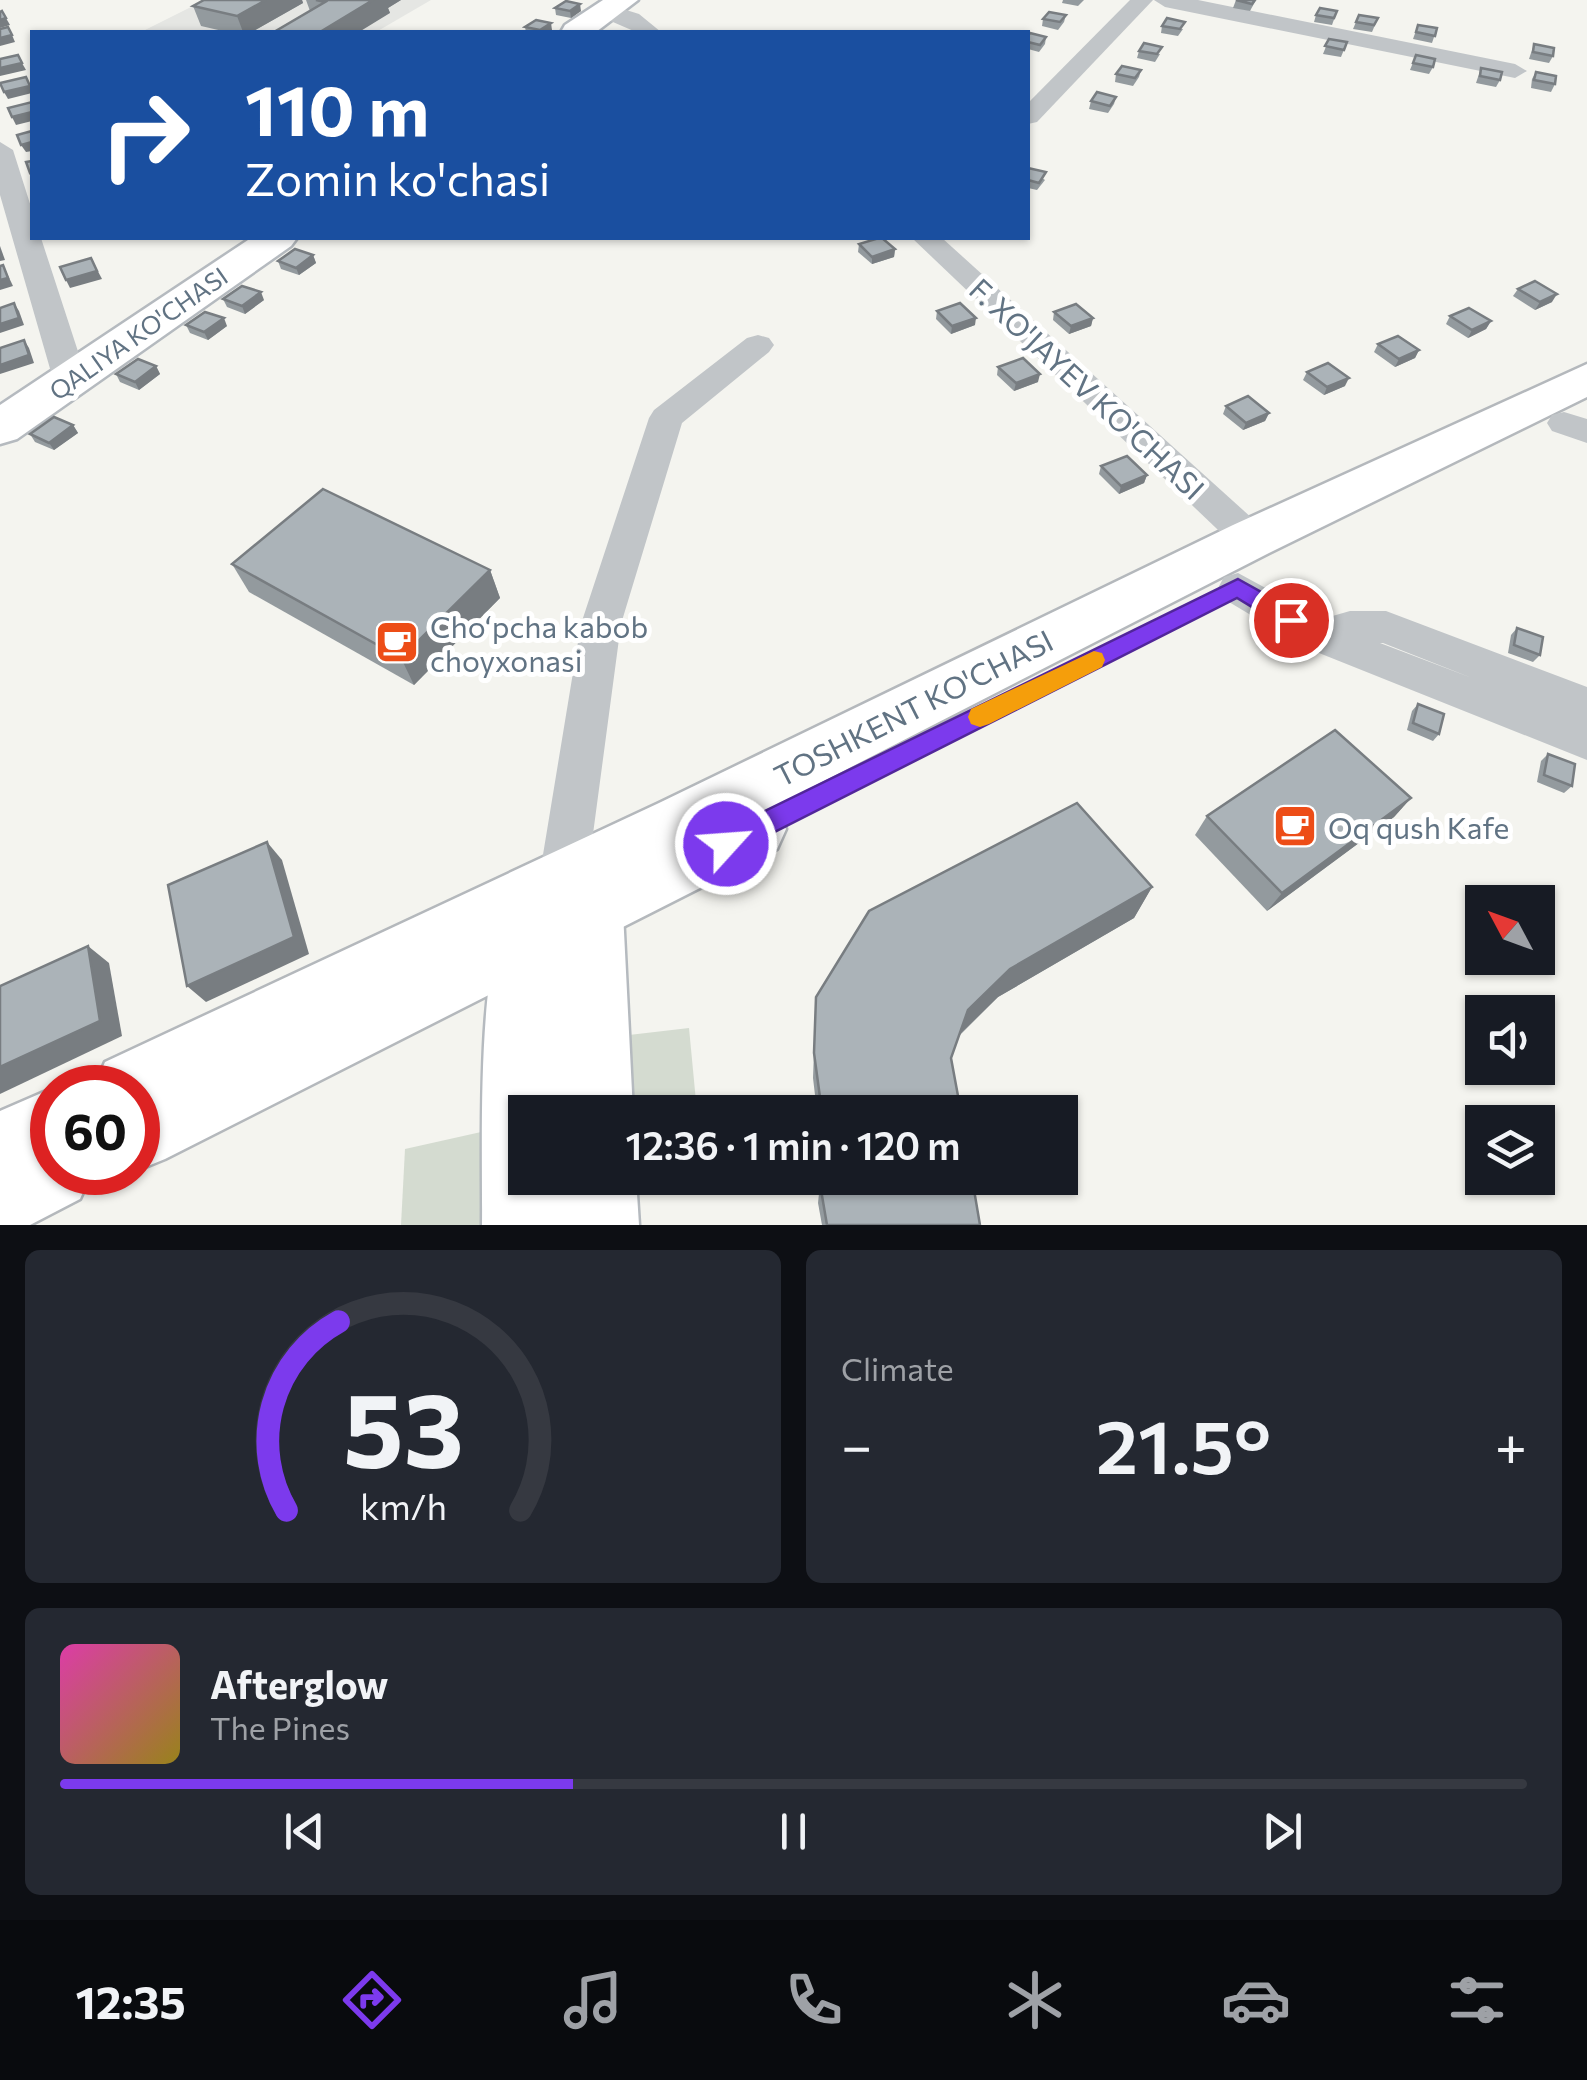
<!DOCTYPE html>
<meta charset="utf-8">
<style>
:root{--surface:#171b24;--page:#242831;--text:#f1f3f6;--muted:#9ea1a6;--line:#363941;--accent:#7c3aed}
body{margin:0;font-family:Commissioner,sans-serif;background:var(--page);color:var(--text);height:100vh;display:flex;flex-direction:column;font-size:38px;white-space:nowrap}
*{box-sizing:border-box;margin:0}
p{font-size:32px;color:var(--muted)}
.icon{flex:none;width:55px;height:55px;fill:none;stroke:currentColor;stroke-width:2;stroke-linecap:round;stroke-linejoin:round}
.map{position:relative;height:1225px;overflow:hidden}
.drawer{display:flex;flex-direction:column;gap:25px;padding:25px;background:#0d0f14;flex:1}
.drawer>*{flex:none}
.banner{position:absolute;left:30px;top:30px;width:1000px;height:210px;border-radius:0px;box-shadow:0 2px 8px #0004;background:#1a4fa0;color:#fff;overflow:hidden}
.needle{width:65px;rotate:311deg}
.buttons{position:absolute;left:1465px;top:885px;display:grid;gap:20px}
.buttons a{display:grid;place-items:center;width:90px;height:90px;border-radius:0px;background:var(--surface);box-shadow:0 2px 8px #0004;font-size:50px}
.speed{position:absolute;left:30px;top:1065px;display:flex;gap:20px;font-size:50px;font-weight:700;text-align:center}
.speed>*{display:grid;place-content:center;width:130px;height:130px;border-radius:50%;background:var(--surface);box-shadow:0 2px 8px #0004;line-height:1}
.speed .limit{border:15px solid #d22;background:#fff;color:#111}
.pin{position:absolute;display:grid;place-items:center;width:85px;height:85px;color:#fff;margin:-42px;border:5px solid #fff;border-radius:50%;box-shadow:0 2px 10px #0007}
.me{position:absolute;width:110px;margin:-55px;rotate:64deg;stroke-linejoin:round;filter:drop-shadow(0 0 8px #0008)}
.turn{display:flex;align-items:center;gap:35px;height:210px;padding:0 50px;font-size:45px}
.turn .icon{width:130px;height:130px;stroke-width:2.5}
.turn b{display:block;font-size:70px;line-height:85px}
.big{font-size:75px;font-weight:600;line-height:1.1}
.drawer .card{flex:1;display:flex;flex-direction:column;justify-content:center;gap:15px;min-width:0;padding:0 35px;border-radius:15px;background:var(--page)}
.drawer .dial{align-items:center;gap:0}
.dial svg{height:260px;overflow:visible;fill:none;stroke:var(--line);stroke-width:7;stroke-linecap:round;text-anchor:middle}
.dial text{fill:var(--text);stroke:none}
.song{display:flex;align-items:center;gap:30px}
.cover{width:120px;height:120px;border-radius:15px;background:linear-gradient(135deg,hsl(320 70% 55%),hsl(50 70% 35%))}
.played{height:10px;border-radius:5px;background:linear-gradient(90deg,var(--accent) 35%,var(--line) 35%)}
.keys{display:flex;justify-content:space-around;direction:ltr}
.heat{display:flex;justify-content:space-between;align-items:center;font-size:55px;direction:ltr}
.drawer .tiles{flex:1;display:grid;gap:25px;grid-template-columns:1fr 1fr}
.card:last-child{grid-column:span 2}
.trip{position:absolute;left:508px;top:1095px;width:570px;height:100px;border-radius:0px;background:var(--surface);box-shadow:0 2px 8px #0004;font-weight:600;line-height:100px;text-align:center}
.dock{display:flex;height:160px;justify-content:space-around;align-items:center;background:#090b0e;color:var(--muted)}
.dock .icon{width:70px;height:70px}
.dock .on{color:var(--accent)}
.dock b{font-size:45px;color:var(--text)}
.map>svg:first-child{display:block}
</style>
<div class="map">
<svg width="1587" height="1225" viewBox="0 0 1587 1225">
<rect width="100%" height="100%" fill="#f4f4ef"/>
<polygon fill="#e5e6e3" points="205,0 431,0 376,32 141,32"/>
<g fill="#d4dbd0">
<polygon points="689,1028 697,1112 629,1112 629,1035"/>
<polygon points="490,1130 488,1225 401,1225 405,1149"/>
</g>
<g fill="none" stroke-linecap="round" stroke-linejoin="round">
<g stroke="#b5babf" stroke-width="5">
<g id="secondary">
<polygon points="603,0 638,0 596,32 561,32 565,25"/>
<polygon points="251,238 297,238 291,246 17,439 0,444 0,405"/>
<path d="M555 865C590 865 609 881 623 912L633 1112H525V1178H636L639 1225H482C483 1146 474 949 517 887 524 876 542 870 555 865Z"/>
</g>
</g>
<g stroke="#b4b8bc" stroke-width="5">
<g id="primary">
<polygon points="1587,364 1587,397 1269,553 773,807 786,829 777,849 165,1159 138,1170 138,1088 94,1088 105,1062 659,803 1233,525"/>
<polygon points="53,1088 52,1172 92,1172 80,1199 30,1225 0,1225 0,1111"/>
</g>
</g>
<g fill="#c1c5c8" fill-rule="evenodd">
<polygon points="1130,0 1153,0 1037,122 1028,124 1028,103"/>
<polygon points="1154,0 1198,0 1515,64 1527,71 1515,78 1165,7"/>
<polygon points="607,4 639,14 661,32 636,32 599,16 596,11"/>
<polygon points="0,142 13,150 32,210 32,238 41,238 87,379 82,387 70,390 58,387 53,379 0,195"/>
<polygon points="912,238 942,238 1264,529 1270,539 1264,549 1251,553 1238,549"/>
<polygon points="758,335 769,338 774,345 769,352 682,423 621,624 587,879 580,895 563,901 546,895 539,879 581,624 649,418 654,410 747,338"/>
<polygon points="1564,412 1587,419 1587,443 1552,431 1547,423 1552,415"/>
<path d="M1238 573 1322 619 1350 611H1386L1587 687V760L1304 647 1224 599 1218 588 1224 577ZM1380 643H1383L1472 678Z"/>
</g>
<use href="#secondary" fill="#fff" fill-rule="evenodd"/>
<use href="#primary" fill="#fff" fill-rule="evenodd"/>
</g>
<g fill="#939a9e">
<polygon points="204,0 302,0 303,3 252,32 227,32 201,26 193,6"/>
<polygon points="306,0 401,0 388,8 390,13 310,11"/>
<polygon points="1063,0 1084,0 1078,6 1062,3"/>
<polygon points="1236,0 1256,0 1250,11 1233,8"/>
<polygon points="555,8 581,11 571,18 556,15"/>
<polygon points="1337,11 1332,25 1314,22 1316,15"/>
<polygon points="1066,15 1064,22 1058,30 1042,26 1043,19"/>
<polygon points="1359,15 1378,18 1372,32 1353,29"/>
<polygon points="1418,25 1437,28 1432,43 1413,39"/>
<polygon points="1162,26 1183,29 1178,36 1161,33"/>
<polygon points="525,27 552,30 549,32 526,32"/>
<polygon points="1028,36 1046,37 1045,44 1039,52 1028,49"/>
<polygon points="1329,39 1347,42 1341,57 1323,54"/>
<polygon points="1534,44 1553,56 1549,63 1529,59"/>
<polygon points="1139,51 1160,54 1155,62 1137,58"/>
<polygon points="1416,55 1433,67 1429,74 1410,70"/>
<polygon points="1481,68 1500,80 1496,87 1476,83"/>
<polygon points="1141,70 1139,77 1133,86 1115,82 1116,74"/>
<polygon points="1536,72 1555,84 1551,92 1531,88 1532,79"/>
<polygon points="1116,97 1114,104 1108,113 1089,109 1091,101"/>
<polygon points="1028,168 1045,180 1037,190 1028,188"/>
<polygon points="859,244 895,249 894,257 872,264 858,252"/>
<polygon points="313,255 316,263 299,275 281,269 278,261"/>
<polygon points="1518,289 1552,302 1535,310 1513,296"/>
<polygon points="223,299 264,300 245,314 227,307"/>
<polygon points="937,311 975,325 951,334 936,319"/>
<polygon points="1054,312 1093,318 1091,326 1069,334 1053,320"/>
<polygon points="1450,316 1491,321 1486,329 1468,338 1446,324"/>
<polygon points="186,325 227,326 208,340 190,333"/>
<polygon points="1378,344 1419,350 1415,358 1395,367 1374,352"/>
<polygon points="156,366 160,374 139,390 120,382 116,374"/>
<polygon points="998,367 1038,382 1014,391 997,375"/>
<polygon points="1307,372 1345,386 1324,395 1303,380"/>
<polygon points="1226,406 1269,413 1265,421 1243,430 1223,414"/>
<polygon points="73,425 78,433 54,450 35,442 30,434"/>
<polygon points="1101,466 1147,475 1144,483 1119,494 1099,474"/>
<polygon points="232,564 490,570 500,598 414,685 249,592"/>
<polygon points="1517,628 1540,655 1533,662 1508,653 1511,635"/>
<polygon points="1418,704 1439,734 1433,741 1407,730 1412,711"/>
<polygon points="1548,754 1572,786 1564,793 1537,782 1541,761"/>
<polygon points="1411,798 1394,817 1267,911 1195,835 1207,816"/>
<polygon points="1152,887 1134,918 998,997 959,1036 951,1058 961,1112 817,1112 813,1078 816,997"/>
<polygon points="825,1178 972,1178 980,1225 822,1225 818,1203 820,1184"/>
</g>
<g fill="#787d81">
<polygon points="266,0 302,0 303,3 252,32 243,32 237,16"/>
<polygon points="373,0 401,0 388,8 390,13 359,32 320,32"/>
<polygon points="580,4 581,11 571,18 570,11"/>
<polygon points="6,18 10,25 0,28 0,20"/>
<polygon points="551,23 552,30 549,32 540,32 540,30"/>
<polygon points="12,35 15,42 0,46 0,38"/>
<polygon points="22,63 26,70 0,76 0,68"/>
<polygon points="30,86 32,93 8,99 4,92"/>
<polygon points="32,112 32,121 16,125 12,117"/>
<polygon points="32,142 32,151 26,152 21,145"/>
<polygon points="0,246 5,260 0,261"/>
<polygon points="895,249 894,257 872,264 872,257"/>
<polygon points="313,255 316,263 299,275 296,268"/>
<polygon points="91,258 102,279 70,288 66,280"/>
<polygon points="3,265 13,286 0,290 0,280"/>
<polygon points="261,292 264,300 245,314 242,306"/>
<polygon points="1557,294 1552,302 1535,310 1540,302"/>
<polygon points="14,303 19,311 24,325 0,333 0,324"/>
<polygon points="224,318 227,326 208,340 204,332"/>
<polygon points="976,318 975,325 951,334 952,326"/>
<polygon points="1093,318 1091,326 1069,334 1071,326"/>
<polygon points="1491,321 1486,329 1468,338 1472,330"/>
<polygon points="24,340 29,348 34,363 0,374 0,365"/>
<polygon points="1419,350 1415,358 1395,367 1399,359"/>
<polygon points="156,366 160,374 139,390 135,382"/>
<polygon points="1040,374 1038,382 1014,391 1016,383"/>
<polygon points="1349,378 1345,386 1324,395 1327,387"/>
<polygon points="1269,413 1265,421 1243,430 1246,423"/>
<polygon points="73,425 78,433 54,450 49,443"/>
<polygon points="1147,475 1144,483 1119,494 1121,486"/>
<polygon points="490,570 500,598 414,685 401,658"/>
<polygon points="1411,798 1394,817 1267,911 1282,893"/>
<polygon points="267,842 282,860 309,954 206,1002 187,986"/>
<polygon points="1152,887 1134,918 998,997 958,1036 968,1010 1010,969"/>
<polygon points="88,946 109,963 122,1036 0,1094 0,1067"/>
</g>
<g fill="#abb3b8" stroke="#787d81" stroke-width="2.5">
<polygon points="204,0 266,0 237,16 193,6"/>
<polygon points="316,0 373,0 320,32 274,32 325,2"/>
<polygon points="1236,0 1255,0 1252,4"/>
<polygon points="566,1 580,4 570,11 555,8"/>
<polygon points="1320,8 1337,11 1334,18 1316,15"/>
<polygon points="2,11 6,18 0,20 0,12"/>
<polygon points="1049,12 1066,15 1060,22 1043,19"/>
<polygon points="1359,15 1378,18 1374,25 1356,22"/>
<polygon points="1167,18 1185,22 1180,29 1162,26"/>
<polygon points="536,20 551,23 540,30 525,27"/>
<polygon points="1418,25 1437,28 1435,36 1416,32"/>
<polygon points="8,27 12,35 0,38 0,29"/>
<polygon points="1030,33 1046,37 1040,45 1028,42 1028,36"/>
<polygon points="1329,39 1347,42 1344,50 1325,46"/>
<polygon points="1144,43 1162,47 1157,54 1139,51"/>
<polygon points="1534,44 1554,48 1553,56 1533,52"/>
<polygon points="18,55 22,63 0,68 0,59"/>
<polygon points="1416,55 1435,59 1433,67 1413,63"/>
<polygon points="1122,66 1141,70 1135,78 1116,74"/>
<polygon points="1481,68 1502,72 1500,80 1480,76"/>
<polygon points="1536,72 1556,76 1555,84 1534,80"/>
<polygon points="26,77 30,86 4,92 0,83"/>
<polygon points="1097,92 1116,97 1110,106 1091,101"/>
<polygon points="32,102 32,112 12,117 8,108"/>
<polygon points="32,131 32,142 21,145 17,135"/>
<polygon points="32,161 32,172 30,173 26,162"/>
<polygon points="1028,168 1046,172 1039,183 1028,180"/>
<polygon points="879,238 882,238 895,249 872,257 859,244"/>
<polygon points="295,249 313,255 296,268 278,261"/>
<polygon points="91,258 97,271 66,280 60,267"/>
<polygon points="3,265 8,278 0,280 0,266"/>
<polygon points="1535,281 1557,294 1540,302 1518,289"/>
<polygon points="242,286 261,292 242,306 223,299"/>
<polygon points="14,303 19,318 0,324 0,308"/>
<polygon points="960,303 976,318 952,326 937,311"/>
<polygon points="1076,304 1093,318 1071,326 1054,312"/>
<polygon points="1469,308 1491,321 1472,330 1450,316"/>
<polygon points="205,312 224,318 204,332 186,325"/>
<polygon points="1398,336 1419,350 1399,359 1378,344"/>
<polygon points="24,340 29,355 0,365 0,348"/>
<polygon points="1023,358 1040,374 1016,383 998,367"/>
<polygon points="138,359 156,366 135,382 116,374"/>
<polygon points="1328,363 1349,378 1327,387 1307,372"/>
<polygon points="1248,396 1269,413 1246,423 1226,406"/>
<polygon points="54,417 73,425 49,443 30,434"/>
<polygon points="1127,456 1147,475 1121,486 1101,466"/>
<polygon points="323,489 490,570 401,658 232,564"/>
<polygon points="1517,628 1543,637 1540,655 1514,645"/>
<polygon points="1418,704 1444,714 1439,734 1413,723"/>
<polygon points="1335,730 1411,798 1282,893 1207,816"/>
<polygon points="1548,754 1575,764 1572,786 1544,775"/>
<polygon points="1077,803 1152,887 1010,969 968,1010 951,1058 961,1112 822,1112 814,1053 816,997 869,911"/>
<polygon points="267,842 294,937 187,986 168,885"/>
<polygon points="88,946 100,1021 0,1067 0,986"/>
<polygon points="827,1178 972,1178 980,1225 827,1225 820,1184"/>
</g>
<polygon fill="#7c3aed" stroke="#51269a" stroke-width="2.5" points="1238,579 1299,613 1302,620 1299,626 1283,626 1237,598 735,852 726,856 716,852 712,844 716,835"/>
<polygon fill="#f59e0b" points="1094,651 1102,653 1105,660 1102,667 989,724 980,727 971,724 968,717 971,709"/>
<defs>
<g id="cafe-square" transform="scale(2.25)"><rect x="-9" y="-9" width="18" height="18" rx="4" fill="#ed4d17" stroke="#fff"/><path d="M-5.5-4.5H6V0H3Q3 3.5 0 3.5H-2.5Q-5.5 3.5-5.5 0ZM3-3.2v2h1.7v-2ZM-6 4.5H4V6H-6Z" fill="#fff"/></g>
</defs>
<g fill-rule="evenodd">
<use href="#cafe-square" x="397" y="642"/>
<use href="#cafe-square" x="1295" y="826"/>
</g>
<g text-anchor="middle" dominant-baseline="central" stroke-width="10" stroke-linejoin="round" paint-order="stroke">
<g font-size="25" fill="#617383" stroke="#fff">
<text transform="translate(138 333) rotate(-35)">QALIYA KO'CHASI</text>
</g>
<g font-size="30" fill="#617383" stroke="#fff">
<text transform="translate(1088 388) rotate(43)">F. XO'JAYEV KO'CHASI</text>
<text transform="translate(913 707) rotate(-27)">TOSHKENT KO'CHASI</text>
</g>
<g font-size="30" fill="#617383" stroke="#fff" text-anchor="start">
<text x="430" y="625">Cho‘pcha kabob<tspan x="430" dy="34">choyxonasi</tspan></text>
<text x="1328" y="826">Oq qush Kafe</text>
</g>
</g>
</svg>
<div class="buttons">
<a><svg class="needle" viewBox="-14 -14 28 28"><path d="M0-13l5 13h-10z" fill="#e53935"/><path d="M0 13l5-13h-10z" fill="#9ea1a6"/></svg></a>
<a><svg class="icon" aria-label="sound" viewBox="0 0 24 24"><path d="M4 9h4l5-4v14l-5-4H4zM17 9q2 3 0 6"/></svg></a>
<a><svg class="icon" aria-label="layers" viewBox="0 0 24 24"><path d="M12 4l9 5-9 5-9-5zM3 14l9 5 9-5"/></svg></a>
</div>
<div class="speed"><div class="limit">60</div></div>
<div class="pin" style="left:1291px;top:620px;background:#d93025"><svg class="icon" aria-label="arrive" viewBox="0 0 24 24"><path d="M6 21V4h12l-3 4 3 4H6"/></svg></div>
<svg class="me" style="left:726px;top:844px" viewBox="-20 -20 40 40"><circle r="17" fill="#7c3aed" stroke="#fff" stroke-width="3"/><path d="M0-11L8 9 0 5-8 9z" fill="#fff"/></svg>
<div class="trip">12:36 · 1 min · 120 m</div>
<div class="banner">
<div class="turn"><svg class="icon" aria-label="right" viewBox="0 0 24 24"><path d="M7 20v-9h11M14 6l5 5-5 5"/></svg><div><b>110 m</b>Zomin ko'chasi</div></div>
</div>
</div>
<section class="drawer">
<div class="tiles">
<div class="card dial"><svg viewBox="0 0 100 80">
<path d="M14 69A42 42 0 1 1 86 69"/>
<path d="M14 69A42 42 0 0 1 30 11" stroke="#7c3aed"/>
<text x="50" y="56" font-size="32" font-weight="700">53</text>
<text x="50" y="72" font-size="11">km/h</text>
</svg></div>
<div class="card"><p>Climate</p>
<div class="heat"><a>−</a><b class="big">21.5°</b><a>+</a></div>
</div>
<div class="card">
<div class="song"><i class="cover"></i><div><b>Afterglow</b><p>The Pines</p></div></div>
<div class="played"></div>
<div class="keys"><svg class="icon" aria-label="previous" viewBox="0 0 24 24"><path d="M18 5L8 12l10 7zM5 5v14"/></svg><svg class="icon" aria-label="pause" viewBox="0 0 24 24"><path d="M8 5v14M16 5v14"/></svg><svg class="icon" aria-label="next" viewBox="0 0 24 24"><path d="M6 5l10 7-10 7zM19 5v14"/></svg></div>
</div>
</div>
</section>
<nav class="dock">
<b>12:35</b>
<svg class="icon on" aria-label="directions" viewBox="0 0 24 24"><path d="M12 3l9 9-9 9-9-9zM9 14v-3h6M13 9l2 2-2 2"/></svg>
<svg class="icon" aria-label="music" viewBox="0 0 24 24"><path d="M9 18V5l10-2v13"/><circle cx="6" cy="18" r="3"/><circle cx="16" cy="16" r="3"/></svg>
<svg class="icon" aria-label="phone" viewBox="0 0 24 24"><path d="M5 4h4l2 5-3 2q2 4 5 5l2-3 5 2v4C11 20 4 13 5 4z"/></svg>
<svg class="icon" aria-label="climate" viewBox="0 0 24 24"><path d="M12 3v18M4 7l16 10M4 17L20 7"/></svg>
<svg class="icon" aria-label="car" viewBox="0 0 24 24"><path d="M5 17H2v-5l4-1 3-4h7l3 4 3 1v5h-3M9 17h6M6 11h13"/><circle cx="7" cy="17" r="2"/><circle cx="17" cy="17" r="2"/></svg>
<svg class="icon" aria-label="filters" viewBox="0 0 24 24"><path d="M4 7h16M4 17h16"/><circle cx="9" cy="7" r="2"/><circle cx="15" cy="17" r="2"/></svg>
</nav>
